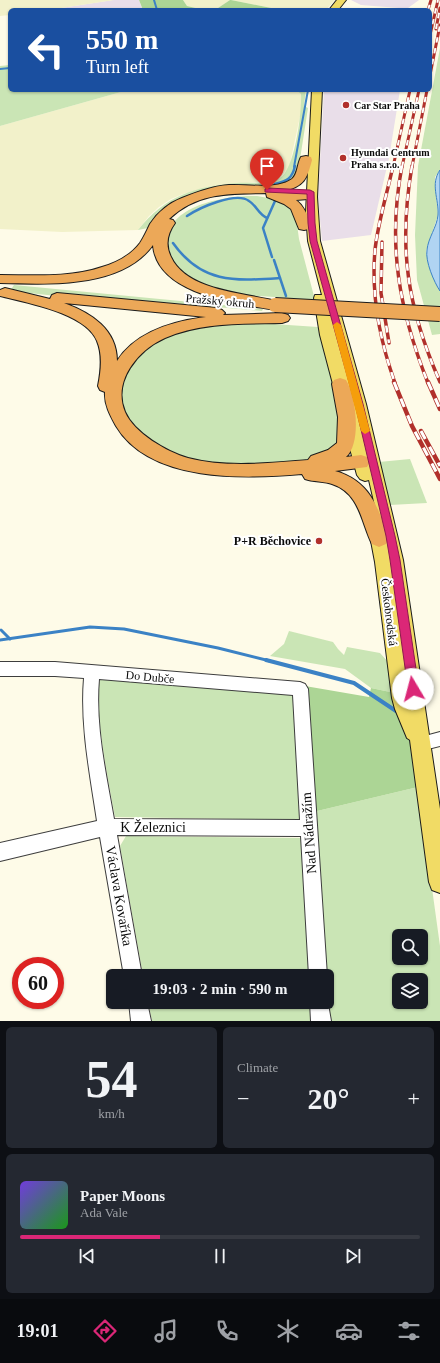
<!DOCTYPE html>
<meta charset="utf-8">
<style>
:root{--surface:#171b24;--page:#242831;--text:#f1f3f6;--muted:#9ea1a6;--line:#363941;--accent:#db2777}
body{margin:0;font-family:"Times New Roman",serif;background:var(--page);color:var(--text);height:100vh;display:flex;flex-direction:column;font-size:15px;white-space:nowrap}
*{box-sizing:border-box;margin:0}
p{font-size:13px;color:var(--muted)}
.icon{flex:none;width:22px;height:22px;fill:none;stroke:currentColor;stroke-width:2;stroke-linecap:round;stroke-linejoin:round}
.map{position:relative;height:1021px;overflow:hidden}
.sheet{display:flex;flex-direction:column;gap:6px;padding:6px;background:#0d0f14;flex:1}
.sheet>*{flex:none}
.hud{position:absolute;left:8px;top:8px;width:424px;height:84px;border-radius:6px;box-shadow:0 1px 3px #0004;background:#1a4fa0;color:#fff;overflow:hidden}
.fabs{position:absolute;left:392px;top:929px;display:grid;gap:8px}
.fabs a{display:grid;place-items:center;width:36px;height:36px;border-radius:6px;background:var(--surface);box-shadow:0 1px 3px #0004;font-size:20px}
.speed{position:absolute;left:12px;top:957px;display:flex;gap:8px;font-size:20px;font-weight:700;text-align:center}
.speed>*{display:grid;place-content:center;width:52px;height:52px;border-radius:50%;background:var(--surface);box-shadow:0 1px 3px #0004;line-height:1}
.speed .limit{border:6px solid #d22;background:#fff;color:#111}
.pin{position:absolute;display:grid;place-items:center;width:34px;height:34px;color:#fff;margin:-41px -17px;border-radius:50% 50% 50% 0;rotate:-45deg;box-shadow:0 0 4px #0007}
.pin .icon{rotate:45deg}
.me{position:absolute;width:44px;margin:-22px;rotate:352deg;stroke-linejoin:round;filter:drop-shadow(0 0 3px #0008)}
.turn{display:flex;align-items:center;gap:14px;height:84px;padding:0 12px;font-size:18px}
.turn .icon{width:52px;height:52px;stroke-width:2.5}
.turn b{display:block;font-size:28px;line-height:34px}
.big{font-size:30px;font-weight:800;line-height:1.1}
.sheet .widget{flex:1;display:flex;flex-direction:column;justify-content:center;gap:6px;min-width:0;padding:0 14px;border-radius:6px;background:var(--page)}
.sheet .dial{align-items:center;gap:0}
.dial b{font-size:52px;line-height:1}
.song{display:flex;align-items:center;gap:12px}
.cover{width:48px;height:48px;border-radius:6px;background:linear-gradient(135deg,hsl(260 70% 55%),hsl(120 70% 35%))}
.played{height:4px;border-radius:2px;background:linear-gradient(90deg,var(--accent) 35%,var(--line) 35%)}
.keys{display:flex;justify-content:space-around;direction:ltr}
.heat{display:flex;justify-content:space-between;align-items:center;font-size:22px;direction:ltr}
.sheet .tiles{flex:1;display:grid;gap:6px;grid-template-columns:1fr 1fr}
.widget:last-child{grid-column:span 2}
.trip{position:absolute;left:106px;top:969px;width:228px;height:40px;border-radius:6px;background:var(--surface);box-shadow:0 1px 3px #0004;font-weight:800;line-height:40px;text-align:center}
.menu{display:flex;height:64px;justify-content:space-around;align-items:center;background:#090b0e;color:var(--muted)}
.menu .icon{width:28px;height:28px}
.menu .on{color:var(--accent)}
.menu b{font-size:18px;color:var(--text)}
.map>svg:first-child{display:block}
</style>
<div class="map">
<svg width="440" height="1021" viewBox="0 0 440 1021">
<rect width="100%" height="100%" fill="#fefbe8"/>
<g fill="#e9dee9">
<polygon points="113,0 139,0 143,10 48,10"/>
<polygon points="351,0 419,0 408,8 399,8 361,5"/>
<polygon points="324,90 400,90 389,158 371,235 322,241 318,197"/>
</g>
<g fill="#f2f1ca">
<polygon points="0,0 114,0 48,10 10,10 10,15 0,16"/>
<polygon points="183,0 230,0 215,10 204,10 187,6"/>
<polygon points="231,0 335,0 326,10 281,10"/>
<polygon points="128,90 296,90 301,94 302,107 289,168 280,178 272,181 212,186 183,194 171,199 159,207 149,216 138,230 62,232 0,229 0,126"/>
</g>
<g fill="#cae5b5" fill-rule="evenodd">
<polygon points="440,48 440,170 435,177 435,185 438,215 426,251 431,271 440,291 440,334 432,335 417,280 415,235 418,166"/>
<polygon points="10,65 10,90 128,90 0,126 0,66"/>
<path d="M296 90H306L304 106 308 108 298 172 293 180 278 185 232 186 157 216 148 228 138 230C166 195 194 187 237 183 251 182 267 185 280 178 295 169 302 111 301 94Z"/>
<path d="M257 196 280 200 295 210 299 239 315 300 260 296 256 297C230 293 203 288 181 272 173 266 168 256 167 247 162 205 227 195 257 196Z"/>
<polygon points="14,285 263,309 262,311 68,294 66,297 10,291"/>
<polygon points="258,323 318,327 341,417 338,446 321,456 307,460 246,465 224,464 192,460 161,450 132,427 121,405 120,383 130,362 157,339 202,325"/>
<polygon points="410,459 427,503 390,505 379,462"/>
<polygon points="289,631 333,642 338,649 344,655 347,647 380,653 389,663 395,693 371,688 345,669 270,656 284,644"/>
<path d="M101 679 294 694 300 820 115 817C111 794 90 694 101 679Z"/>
<path d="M418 787 440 946V1021H325L327 976 313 812ZM399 936H421V958H399ZM399 980H421V1002H399Z"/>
<polygon points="126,836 301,838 309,976 143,976 120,846"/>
<polygon points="148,1002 311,1002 312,1021 152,1021"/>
</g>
<g fill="#acd595">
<polygon points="139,0 183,0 187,6 204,10 143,10"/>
<polygon points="230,0 231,0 281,10 215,10"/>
<polygon points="305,686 369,697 371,688 395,693 408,730 418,787 313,812"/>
</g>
<path fill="#b0d4f2" stroke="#3b82c5" d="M440 170V291C434 282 425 261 427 250 428 238 437 227 438 215 439 199 430 184 440 170Z"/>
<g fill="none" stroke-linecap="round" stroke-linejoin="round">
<g stroke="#3b82c5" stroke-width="2">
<polyline points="154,0 157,10"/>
<polyline points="0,69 10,68"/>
<polyline points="294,167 308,90"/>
</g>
<g stroke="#3b82c5" stroke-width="2.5">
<path d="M275 184C287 181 292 179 295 166"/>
<path d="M187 216C199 208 236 191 249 201 257 206 258 214 267 218"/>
<path d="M173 243C202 284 235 281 280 278"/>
<polyline points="272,257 263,228 275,201"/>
<polyline points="274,260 286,296"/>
</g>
<g stroke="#3b82c5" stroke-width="3">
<polyline points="1,630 10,639"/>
<polyline points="0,640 90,627 124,629 218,648 270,661"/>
</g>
<polyline stroke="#3b82c5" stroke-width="4" points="266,660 354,683 396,711"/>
<g stroke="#3d3d3d" stroke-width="2">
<g id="minor">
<path d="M0 662H55L300 682 305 684 308 689 327 976V977L309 976 301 836 117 835 142 976H124L100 837 0 861V843L97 821C90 774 80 725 84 678L55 676H0ZM99 679 293 695 300 820 114 819C106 773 95 726 99 679Z"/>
<polygon points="440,732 440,746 420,751 414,749 412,744 414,739"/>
<polygon points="327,998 331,1021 311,1021 310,1002 327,1002"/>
<polygon points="129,1002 147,1002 151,1021 131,1021"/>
</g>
</g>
<g stroke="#1b1b1b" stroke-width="2">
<g id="major">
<polygon points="337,0 346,0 338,10 329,10"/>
<polygon points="312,90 322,90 317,197 320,241 366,404 403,560 440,809 440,893 432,890 429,882 410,740 407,738 395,709 392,698 375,562 368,525 370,521 378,519 369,480 365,481 360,479 357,475 320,335 314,298 315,295 322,295 308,241 306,212"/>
</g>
</g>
<g stroke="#1b1b1b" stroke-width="2">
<g id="highway">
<path d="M306 156 311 157 312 160C307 179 304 186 284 191L308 193 310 196 308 199 296 200C304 206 308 216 311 226L309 229 304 230 299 229 291 209 284 204 267 197 266 193C229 194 198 192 169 219L173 220 175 223C167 234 165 245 171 257 187 292 248 293 280 302L283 305 280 308 275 310C237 303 157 295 153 245 121 289 48 284 0 283V275C34 275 70 278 102 267 116 263 131 255 140 243 144 237 147 230 150 224 158 212 169 203 182 198 197 192 213 186 229 185 246 184 277 190 292 179 298 174 297 164 301 157Z"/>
<path d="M5 288 50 299 52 295 57 293 217 308 222 310 225 313 223 315 282 313 288 315 290 318 288 321 282 323C243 324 202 322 165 338 138 350 112 381 125 412 134 433 167 452 188 458 226 468 269 463 308 460L311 456 328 450 337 443 338 417 332 384 334 380 340 378 346 380C356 396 362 443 346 457L361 455 367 457 370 462 367 467 335 471C370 481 378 507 389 539L386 544 379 547 372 544C361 522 360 493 332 484 323 481 314 482 305 479L302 474C245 479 150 483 116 426 110 415 104 404 105 392L100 390 98 386C101 371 103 355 97 341 86 313 27 303 0 296V290ZM64 303 206 317C174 321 136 331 117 361 117 329 91 313 64 303Z"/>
</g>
</g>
<use href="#minor" fill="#fff" fill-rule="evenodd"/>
<use href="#major" fill="#f1db65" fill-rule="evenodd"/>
<use href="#highway" fill="#eca858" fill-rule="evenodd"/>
<g stroke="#b1302b" stroke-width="3">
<g id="rail-far2">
<polyline points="428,10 431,0"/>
<polyline points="436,29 440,8"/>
<polyline points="430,35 438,0"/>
<polyline points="430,75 440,25"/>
<polyline points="393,167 410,90"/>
<polyline points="402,167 419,90"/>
<polyline points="412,167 427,90"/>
</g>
</g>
<g stroke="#b1302b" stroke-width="3.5">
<g id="rail-far1">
<path d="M393 166C387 194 378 222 375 250 371 295 380 341 395 383"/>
<path d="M402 166C387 244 399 310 428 383"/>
<path d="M412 166C398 247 407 307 440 382"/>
<polyline points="382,242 381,293 389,343"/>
</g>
</g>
<g stroke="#b1302b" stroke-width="4.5">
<g id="rail">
<polyline points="394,382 412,426 440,479"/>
<polyline points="428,382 440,409"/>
<polyline points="421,431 440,466"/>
</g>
</g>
<use href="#rail-far2" stroke="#fff" stroke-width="2" stroke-dasharray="5.5" stroke-linecap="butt"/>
<use href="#rail-far1" stroke="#fff" stroke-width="2.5" stroke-dasharray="7" stroke-linecap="butt"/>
<use href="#rail" stroke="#fff" stroke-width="3" stroke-dasharray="9" stroke-linecap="butt"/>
<g stroke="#1b1b1b" stroke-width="16" stroke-linecap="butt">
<polyline id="highway-bridge" points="275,305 440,314"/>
</g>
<use href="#highway-bridge" stroke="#eca858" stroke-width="14"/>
</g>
<polygon fill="#db2777" stroke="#8e194d" points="267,188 310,190 314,192 315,223 317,241 363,404 395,536 400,560 419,689 417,692 413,694 410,692 408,689 390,560 386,536 355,404 310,241 308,223 307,194 265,192 265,189"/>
<polygon fill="#f59e0b" points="337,322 341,325 370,431 365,434 361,431 333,325"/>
<g fill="#b1302b" stroke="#fff" stroke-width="1.5">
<circle cx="346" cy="105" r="4"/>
<circle cx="343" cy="158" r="4"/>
<circle cx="319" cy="541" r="4"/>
</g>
<g text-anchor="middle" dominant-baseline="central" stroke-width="4" stroke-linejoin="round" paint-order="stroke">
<g font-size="10" font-weight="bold" fill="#0a0a0a" stroke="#fff" text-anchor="start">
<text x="354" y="105">Car Star Praha</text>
<text x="351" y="152">Hyundai Centrum<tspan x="351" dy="12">Praha s.r.o.</tspan></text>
</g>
<g font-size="12" fill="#0a0a0a" stroke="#fff">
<text transform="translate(220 301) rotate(5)">Pražský okruh</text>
<text transform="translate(389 612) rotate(83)">Českobrodská</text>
<text transform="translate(150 677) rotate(5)">Do Dubče</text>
</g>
<g font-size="12" font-weight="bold" fill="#0a0a0a" stroke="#fff" text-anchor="end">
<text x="311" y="541">P+R Běchovice</text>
</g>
<g font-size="14" fill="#0a0a0a" stroke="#fff">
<text x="153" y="827">K Železnici</text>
<text transform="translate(309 833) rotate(-94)">Nad Nádražím</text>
<text transform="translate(119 896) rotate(80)">Václava Kovaříka</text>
</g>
</g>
</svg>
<div class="fabs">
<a><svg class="icon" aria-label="search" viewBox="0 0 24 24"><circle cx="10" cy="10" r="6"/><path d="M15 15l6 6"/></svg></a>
<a><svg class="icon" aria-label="layers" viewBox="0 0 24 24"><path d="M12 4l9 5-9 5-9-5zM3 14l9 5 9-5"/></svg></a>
</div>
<div class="speed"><div class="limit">60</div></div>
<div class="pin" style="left:267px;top:190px;background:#d93025"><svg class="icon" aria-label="arrive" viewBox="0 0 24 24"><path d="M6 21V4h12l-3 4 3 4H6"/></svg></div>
<svg class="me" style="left:413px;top:689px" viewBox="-20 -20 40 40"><circle r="19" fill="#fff"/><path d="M0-13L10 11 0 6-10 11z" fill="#db2777"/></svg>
<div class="trip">19:03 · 2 min · 590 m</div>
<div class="hud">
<div class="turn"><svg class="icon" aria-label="left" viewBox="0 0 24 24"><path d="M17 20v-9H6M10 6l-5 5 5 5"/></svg><div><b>550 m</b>Turn left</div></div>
</div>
</div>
<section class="sheet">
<div class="tiles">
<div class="widget dial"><b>54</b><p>km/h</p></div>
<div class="widget"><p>Climate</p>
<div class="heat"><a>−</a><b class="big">20°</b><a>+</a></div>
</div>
<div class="widget">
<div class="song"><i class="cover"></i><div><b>Paper Moons</b><p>Ada Vale</p></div></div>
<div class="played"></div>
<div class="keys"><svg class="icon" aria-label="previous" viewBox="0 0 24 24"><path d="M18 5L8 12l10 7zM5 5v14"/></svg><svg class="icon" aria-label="pause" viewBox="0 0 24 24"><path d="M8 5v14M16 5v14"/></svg><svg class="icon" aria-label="next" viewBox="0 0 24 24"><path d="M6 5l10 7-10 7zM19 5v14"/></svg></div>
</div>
</div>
</section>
<nav class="menu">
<b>19:01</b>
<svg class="icon on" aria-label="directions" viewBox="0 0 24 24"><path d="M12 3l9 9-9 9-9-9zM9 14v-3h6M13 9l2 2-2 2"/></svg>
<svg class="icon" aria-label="music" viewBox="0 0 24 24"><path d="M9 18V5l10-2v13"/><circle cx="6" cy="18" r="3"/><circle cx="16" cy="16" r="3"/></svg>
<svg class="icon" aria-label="phone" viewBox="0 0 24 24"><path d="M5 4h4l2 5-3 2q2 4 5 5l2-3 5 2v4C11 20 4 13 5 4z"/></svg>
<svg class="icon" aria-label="climate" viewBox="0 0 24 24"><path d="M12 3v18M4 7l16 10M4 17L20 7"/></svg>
<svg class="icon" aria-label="car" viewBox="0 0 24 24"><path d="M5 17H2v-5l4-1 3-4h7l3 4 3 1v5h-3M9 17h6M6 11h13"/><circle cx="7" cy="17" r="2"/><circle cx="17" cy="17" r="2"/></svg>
<svg class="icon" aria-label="filters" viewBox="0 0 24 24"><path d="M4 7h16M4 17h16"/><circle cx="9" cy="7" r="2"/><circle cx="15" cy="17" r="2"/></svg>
</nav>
